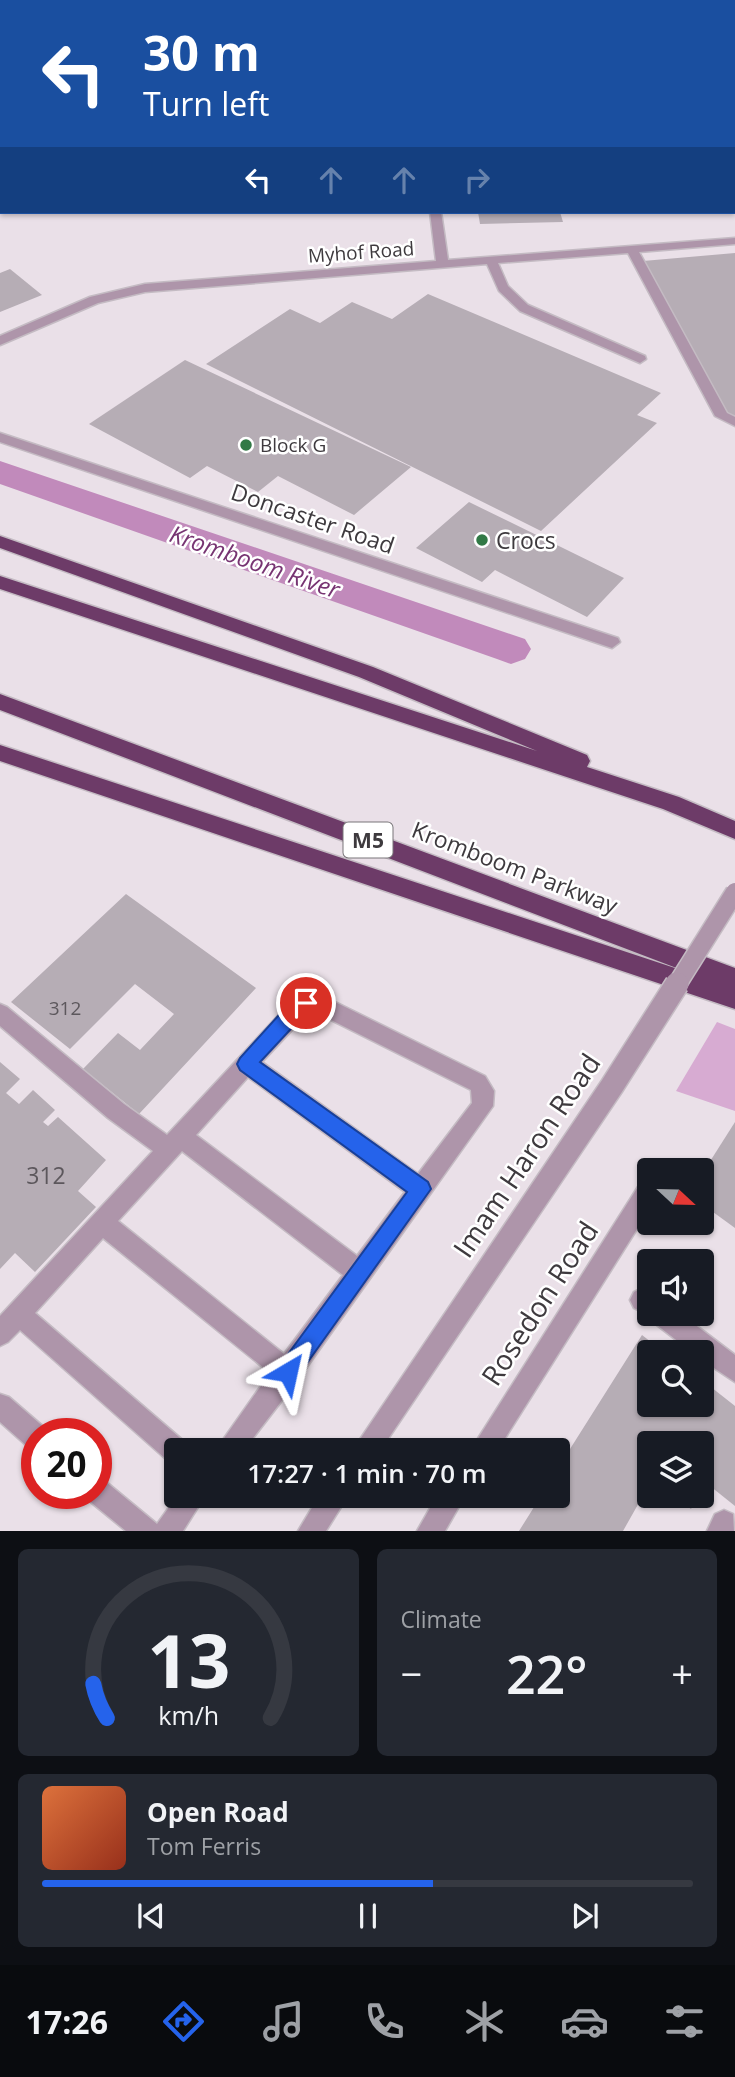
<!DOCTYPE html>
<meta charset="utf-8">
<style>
:root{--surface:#171b24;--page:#242831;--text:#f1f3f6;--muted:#9ea1a6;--line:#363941;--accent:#2563eb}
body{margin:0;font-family:"Open Sans",sans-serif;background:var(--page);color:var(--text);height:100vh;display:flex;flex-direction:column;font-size:26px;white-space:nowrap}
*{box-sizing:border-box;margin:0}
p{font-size:23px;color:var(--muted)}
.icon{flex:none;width:38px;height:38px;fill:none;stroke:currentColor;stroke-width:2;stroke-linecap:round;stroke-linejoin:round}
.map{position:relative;height:1531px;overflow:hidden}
.drawer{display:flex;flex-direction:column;gap:18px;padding:18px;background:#0d0f14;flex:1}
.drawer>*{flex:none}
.banner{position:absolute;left:0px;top:0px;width:735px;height:214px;box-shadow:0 2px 5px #0004;background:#1a4fa0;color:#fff;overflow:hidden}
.needle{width:46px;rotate:112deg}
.buttons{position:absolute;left:637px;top:1158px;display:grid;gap:14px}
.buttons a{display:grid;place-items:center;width:77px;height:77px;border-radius:7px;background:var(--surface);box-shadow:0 2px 5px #0004;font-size:35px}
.speed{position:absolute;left:21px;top:1418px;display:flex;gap:14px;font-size:35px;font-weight:700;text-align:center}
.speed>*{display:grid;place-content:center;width:91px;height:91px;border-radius:50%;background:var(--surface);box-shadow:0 2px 5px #0004;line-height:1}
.speed .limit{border:10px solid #d22;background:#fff;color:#111}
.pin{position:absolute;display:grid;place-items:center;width:60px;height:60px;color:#fff;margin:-30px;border:4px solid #fff;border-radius:50%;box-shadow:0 2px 7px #0007}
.me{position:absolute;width:77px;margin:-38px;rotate:36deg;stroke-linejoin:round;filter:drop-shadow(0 0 5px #0008)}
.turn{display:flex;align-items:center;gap:24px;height:147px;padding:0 28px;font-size:32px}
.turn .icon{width:91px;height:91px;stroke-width:2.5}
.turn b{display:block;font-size:49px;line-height:60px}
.lanes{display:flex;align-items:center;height:66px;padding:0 28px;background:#0003;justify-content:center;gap:35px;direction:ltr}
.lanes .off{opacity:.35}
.big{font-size:52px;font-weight:600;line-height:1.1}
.drawer .card{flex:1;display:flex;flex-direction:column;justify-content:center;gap:10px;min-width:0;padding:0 24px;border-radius:10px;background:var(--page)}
.drawer .dial{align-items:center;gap:0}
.dial svg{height:182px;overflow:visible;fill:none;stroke:var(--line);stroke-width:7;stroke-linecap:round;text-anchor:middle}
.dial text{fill:var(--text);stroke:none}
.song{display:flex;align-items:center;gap:21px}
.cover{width:84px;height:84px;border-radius:10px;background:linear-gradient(135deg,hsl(20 70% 55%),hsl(10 70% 35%))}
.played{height:7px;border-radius:4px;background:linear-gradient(90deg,var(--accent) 60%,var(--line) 60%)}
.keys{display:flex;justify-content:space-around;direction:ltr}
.heat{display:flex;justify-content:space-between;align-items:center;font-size:38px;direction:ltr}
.drawer .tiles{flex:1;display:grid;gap:18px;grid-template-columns:1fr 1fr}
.card:last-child{grid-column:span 2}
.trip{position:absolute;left:164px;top:1438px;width:406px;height:70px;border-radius:7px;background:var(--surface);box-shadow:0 2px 5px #0004;font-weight:600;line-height:70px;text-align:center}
.menu{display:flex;height:112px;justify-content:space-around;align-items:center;background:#090b0e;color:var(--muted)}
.menu .icon{width:49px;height:49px}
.menu .active{color:var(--accent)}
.menu b{font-size:32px;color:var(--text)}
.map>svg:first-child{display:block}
</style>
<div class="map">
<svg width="735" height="1531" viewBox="0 0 735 1531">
<rect width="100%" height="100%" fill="#eae0e8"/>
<polygon fill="#d7abd2" points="717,1022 735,1029 735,1111 676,1091"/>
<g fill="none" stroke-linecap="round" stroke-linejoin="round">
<polygon fill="#c18abb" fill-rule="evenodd" points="0,461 525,639 531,649 525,659 511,664 497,659 0,484"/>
</g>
<g fill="#b6adb5">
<polygon points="478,212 560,212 563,222 480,224"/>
<polygon points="735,253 735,415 728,416 643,261"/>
<polygon points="10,269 42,295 0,312 0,273"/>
<polygon points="428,294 661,393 637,415 657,423 541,531 206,364 290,309 320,323 352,302 392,319"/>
<polygon points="185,360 411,467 354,515 278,476 258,492 207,466 190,478 89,424"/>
<polygon points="469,502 624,578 587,617 495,570 482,582 416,548"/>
<polygon points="126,894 256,988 139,1114 83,1069 118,1033 140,1050 174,1014 135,984 70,1049 11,1002"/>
<polygon points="0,1062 20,1079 6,1093 19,1104 33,1090 55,1110 43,1122 48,1126 58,1117 106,1160 78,1191 96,1207 35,1272 15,1253 0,1269"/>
<polygon points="735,1122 735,1228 702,1204 702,1174"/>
<polygon points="642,1335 665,1353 649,1353 649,1405 702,1405 702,1380 735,1406 735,1506 705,1482 702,1489 702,1444 649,1444 649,1485 623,1531 519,1531 541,1496 558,1496 558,1468"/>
<polygon points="675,1496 698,1496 691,1509"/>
</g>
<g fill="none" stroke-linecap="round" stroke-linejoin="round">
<g stroke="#c4bbc3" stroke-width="3">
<g id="minor">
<polygon points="384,0 394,0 395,2 385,2"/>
<polygon points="413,0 424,0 412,2"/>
<polygon points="479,0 487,0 478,2"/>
<polygon points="638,0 652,0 653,2 639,2"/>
<polygon points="733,60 735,61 735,67 733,66"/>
<polygon points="430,212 441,212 448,260 735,238 735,244 639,252 727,413 735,417 735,426 715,416 628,253 498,263 508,286 528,305 645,356 646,359 640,363 520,311 499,291 487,264 145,292 98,303 0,345 0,336 90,297 145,284 436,261"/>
<polygon points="0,433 618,638 620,642 612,648 606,646 0,442"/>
<path d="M306 994 329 999 485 1076 494 1091 493 1106 297 1381 243 1451H215L270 1373 103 1238 35 1313 186 1443 189 1451H177V1464L168 1461 20 1330 8 1342 0 1346V1316L153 1151 108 1118 0 1026V1004L7 1007 124 1104 167 1135 288 1005ZM309 1012 319 1014 471 1090 472 1103 418 1174 262 1062ZM248 1077 405 1192 357 1256 196 1135ZM182 1151 343 1275 284 1354 118 1221Z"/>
<polygon points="649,1179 649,1210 497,1451 470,1451 641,1182"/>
<polygon points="642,1288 649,1291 649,1314 681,1314 735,1355 735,1382 702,1360 702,1353 693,1353 653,1322 650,1316 634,1308 630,1300 634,1292"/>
<polygon points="0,1394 9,1397 46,1429 48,1433 37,1433 37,1450 28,1447 0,1422"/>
<polygon points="96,1477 105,1481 157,1524 177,1496 205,1496 183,1531 126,1531 87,1499 84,1493 96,1493"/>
<polygon points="319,1496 348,1496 326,1531 298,1531"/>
<polygon points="437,1496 465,1496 445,1531 417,1531"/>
<polygon points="724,1510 733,1514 734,1531 707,1531 715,1514"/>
</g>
</g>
<g stroke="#c4bbc3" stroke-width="3">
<g id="highway">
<polygon points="0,536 373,667 587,755 590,761 587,767 679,797 735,821 735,839 663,809 0,589 0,576 537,751 359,677 0,548"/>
<polygon points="0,694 735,968 735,1009 0,761 0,745 687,972 0,710"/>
</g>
</g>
<use href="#minor" fill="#ae95aa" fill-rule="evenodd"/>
<use href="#highway" fill="#6d3b68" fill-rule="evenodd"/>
<g stroke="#c4bbc3" stroke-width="21" stroke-linecap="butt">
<polyline id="minor-bridge-far1" points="676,986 735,892"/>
</g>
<g stroke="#c4bbc3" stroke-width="26" stroke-linecap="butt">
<polyline id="minor-bridge" points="366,1451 612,1086 677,984"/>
</g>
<use href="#minor-bridge-far1" stroke="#ae95aa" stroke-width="18"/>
<use href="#minor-bridge" stroke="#ae95aa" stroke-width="23"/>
</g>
<polygon fill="#2563eb" stroke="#184099" stroke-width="2" points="306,995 313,997 315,1003 260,1062 428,1182 431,1189 295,1380 288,1383 280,1380 276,1372 280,1365 407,1192 240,1070 237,1064 240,1058 288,1005"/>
<g fill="#317946" stroke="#fff" stroke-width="2.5">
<circle cx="246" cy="445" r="7"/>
<circle cx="482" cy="540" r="7"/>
</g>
<g text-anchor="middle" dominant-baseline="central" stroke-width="5" stroke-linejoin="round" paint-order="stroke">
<g font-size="19" fill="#3e3a3e" stroke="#fff">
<text transform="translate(361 252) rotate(-4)">Myhof Road</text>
</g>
<g font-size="19" fill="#3e3a3e" stroke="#fff" text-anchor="start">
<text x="260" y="445">Block G</text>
</g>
<g font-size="19" fill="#5c575c">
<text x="65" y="1008">312</text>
</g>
<rect fill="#fff" stroke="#787578" stroke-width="2" x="343.5" y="822.5" width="49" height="35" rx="5"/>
<g font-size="21" font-weight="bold" fill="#3e3a3e">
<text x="368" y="840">M5</text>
</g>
<g font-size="23" fill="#3e3a3e" stroke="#fff">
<text transform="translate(313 518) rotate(19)">Doncaster Road</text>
<text transform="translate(515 867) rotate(21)">Kromboom Parkway</text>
</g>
<g font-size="23" fill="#3e3a3e" stroke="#fff" text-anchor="start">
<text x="496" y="540">Crocs</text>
</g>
<g font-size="23" fill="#5c575c">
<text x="46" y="1175">312</text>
</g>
<g font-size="24" font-style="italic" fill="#773472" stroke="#fff">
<text transform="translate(255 561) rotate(19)">Kromboom River</text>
</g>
<g font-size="28" fill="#3e3a3e" stroke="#fff">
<text transform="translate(526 1155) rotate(-56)">Imam Haron Road</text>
<text transform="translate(539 1303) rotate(-57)">Rosedon Road</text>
</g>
</g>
</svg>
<div class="buttons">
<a><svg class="needle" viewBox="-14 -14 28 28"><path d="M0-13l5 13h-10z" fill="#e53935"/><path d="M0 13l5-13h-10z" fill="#9ea1a6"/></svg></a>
<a><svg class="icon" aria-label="sound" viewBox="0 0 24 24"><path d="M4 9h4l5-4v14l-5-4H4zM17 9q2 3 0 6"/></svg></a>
<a><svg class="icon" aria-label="search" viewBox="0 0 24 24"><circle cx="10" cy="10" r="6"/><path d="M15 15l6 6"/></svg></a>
<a><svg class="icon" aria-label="layers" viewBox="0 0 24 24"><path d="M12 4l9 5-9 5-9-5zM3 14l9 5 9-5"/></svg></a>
</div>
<div class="speed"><div class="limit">20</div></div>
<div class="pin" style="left:306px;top:1003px;background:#d93025"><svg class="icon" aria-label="arrive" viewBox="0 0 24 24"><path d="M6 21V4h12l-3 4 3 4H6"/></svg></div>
<svg class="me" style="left:288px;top:1372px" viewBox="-20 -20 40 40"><path d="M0-17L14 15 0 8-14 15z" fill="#2563eb" stroke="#fff" stroke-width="4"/></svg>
<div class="trip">17:27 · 1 min · 70 m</div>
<div class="banner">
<div class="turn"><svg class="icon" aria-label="left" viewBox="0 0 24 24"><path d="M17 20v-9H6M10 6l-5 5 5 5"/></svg><div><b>30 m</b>Turn left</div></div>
<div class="lanes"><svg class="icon" aria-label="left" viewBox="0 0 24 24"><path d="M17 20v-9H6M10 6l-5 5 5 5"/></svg><svg class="icon off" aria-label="ahead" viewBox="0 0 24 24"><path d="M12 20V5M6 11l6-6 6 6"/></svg><svg class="icon off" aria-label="ahead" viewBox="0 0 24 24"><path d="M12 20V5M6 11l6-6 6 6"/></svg><svg class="icon off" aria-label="right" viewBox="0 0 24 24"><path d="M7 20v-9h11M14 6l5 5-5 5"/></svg></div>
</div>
</div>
<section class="drawer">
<div class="tiles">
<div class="card dial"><svg viewBox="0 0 100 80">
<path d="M14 69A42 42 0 1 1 86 69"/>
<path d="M14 69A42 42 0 0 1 8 54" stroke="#2563eb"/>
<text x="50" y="56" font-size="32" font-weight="700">13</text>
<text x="50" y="72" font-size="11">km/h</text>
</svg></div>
<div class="card"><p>Climate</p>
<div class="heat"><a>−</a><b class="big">22°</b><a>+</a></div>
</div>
<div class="card">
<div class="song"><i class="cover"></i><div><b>Open Road</b><p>Tom Ferris</p></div></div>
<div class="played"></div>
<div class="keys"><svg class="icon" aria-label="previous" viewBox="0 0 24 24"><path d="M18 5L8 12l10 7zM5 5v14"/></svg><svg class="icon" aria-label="pause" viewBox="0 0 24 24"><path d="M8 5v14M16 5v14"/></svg><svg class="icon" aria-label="next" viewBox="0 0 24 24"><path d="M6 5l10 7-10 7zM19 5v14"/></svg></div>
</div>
</div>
</section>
<nav class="menu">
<b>17:26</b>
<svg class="icon active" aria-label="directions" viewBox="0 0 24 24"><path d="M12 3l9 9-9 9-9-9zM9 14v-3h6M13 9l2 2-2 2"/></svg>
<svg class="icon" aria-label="music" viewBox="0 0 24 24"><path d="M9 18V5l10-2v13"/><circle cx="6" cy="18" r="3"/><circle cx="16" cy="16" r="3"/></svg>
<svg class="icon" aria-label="phone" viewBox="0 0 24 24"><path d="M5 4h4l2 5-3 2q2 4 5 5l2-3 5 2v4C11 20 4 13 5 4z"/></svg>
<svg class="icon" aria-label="climate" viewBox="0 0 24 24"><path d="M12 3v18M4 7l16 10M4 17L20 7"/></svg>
<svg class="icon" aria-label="car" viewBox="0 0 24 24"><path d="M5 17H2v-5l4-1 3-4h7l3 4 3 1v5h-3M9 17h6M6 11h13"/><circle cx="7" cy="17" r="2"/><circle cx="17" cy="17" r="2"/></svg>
<svg class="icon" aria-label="filters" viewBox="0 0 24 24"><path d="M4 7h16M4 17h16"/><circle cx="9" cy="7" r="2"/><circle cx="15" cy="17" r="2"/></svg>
</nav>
